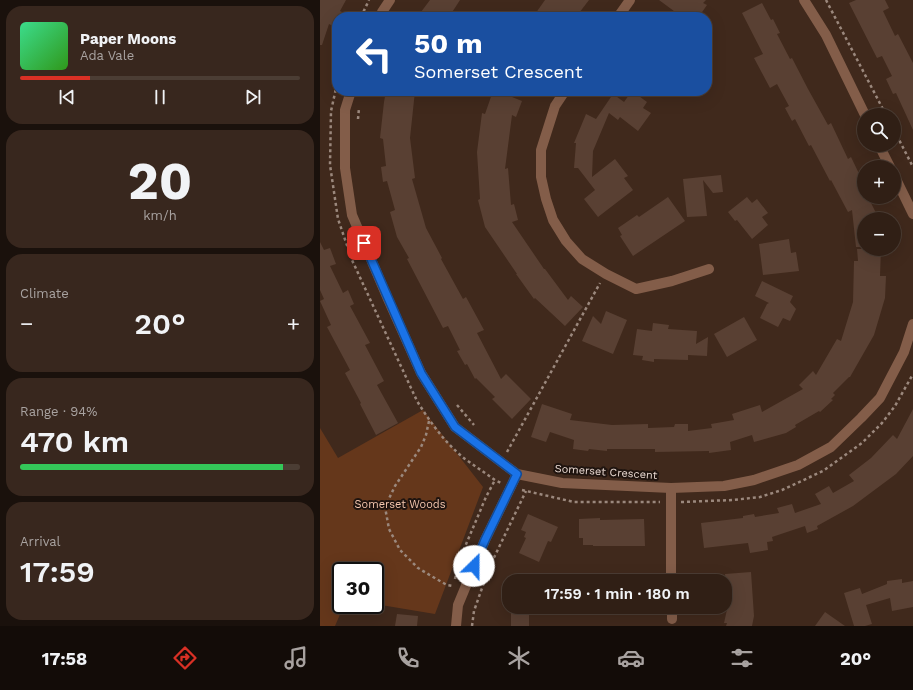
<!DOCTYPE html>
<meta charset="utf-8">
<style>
:root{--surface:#301f15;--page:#38271e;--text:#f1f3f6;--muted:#a8a2a0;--line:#4b3d34;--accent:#d93025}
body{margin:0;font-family:"Work Sans",sans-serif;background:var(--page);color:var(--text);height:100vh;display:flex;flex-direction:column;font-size:15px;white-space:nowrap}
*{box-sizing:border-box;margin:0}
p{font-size:13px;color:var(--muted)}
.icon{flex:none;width:22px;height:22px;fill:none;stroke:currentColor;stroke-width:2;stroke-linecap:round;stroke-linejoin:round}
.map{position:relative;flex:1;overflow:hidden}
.sheet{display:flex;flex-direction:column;gap:6px;padding:6px;background:#1a110c;width:320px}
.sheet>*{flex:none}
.top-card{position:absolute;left:12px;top:12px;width:380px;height:84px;border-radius:16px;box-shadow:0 4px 16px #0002,0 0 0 1px var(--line);background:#1a4fa0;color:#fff;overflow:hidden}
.tools{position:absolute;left:537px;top:108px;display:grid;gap:8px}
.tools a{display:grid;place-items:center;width:44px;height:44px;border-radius:50%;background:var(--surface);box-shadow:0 4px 16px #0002,0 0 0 1px var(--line);font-size:20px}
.speed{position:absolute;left:12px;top:562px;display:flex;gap:8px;font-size:20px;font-weight:700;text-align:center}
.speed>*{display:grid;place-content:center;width:52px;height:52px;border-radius:50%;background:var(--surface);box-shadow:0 4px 16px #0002,0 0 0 1px var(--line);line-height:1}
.speed .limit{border:2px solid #111;border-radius:6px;background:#fff;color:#111}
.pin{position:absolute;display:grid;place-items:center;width:34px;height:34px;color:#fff;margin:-17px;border-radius:8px;box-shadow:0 2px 6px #0006}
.me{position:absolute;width:44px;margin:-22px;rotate:23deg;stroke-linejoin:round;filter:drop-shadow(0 0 3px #0008)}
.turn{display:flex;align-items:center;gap:14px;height:84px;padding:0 16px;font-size:18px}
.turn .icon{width:52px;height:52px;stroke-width:2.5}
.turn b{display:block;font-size:28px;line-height:34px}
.big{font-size:30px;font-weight:600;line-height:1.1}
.sheet .card{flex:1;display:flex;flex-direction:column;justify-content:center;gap:6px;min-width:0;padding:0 14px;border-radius:16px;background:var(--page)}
.sheet .dial{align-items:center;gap:0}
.dial b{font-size:52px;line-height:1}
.song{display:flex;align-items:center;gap:12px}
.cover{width:48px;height:48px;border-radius:6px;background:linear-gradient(135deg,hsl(150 70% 55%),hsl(110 70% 35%))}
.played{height:4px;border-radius:2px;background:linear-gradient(90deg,var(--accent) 25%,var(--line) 25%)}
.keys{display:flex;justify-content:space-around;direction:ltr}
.heat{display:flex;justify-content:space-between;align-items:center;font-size:22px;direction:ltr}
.charge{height:6px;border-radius:3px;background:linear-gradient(90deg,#34c759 94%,var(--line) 0)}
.trip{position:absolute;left:182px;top:574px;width:230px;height:40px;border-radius:16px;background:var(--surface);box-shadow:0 4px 16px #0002,0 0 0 1px var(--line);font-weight:600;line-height:40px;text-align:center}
.menu{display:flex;height:64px;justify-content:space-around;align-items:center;background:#130c08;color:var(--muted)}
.menu .icon{width:28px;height:28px}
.menu .current{color:var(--accent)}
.menu b{font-size:18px;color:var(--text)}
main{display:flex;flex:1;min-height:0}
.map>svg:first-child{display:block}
</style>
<main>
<section class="sheet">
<div class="card">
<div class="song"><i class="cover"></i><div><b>Paper Moons</b><p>Ada Vale</p></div></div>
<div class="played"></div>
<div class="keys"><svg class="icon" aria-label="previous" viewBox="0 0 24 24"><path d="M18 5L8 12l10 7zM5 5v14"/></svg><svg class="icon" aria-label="pause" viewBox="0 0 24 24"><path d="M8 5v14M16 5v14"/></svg><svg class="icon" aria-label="next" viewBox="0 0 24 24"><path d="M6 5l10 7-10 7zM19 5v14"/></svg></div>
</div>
<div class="card dial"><b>20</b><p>km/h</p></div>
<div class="card"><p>Climate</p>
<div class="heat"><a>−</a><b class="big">20°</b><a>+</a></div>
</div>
<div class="card"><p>Range · 94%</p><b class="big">470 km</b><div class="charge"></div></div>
<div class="card"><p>Arrival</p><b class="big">17:59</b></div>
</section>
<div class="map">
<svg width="593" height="626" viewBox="0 0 593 626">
<rect width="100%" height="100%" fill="#40291c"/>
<polygon fill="#65371b" points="103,410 163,487 115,614 55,604 55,571 21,571 21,605 24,605 15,626 0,626 0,428 18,458"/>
<g fill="#594033">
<polygon points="0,0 26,0 20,11 22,12 20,17 17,17 17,24 15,27 9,24 2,45 0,45"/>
<polygon points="110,0 140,0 129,17 108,17 101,12"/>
<polygon points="225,0 269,0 256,17 213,17"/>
<polygon points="339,0 386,0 383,3 387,5 380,15 376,13 373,17 362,17"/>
<polygon points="536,0 565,0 569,8 563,11 575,36 578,34 593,63 593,130 576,93 573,94 566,79 572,76 562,56 557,58 529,3"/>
<polygon points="442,3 451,20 453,19 460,33 457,34 470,59 472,58 488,89 508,125 511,123 528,159 531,157 544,184 544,197 548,197 559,219 544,219 544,247 536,247 532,210 528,212 511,180 510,181 491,145 489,146 475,119 472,121 465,108 469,106 457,84 450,88 434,58 443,54 422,13"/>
<polygon points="66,91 95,91 90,138 95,178 92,179 106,228 122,258 121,259 143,299 146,297 164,330 157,333 181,379 186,374 211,399 192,419 172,399 175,397 156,378 155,379 147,364 145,365 137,351 140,350 128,326 123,328 87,259 89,258 77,237 70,212 75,210 67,181 63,182 61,167 66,166 63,139 60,138 64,102"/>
<polygon points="173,91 194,91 192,97 202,101 196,117 192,115 185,169 188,168 191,205 194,204 198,220 192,222 224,269 225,269 248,300 251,296 263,307 245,326 215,298 214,299 196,274 197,274 165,227 158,200 160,199 157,152 162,113 165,114"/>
<polygon points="312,91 327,102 323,108 331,113 318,131 300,117 298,120 289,113 273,151 272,177 295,159 308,176 304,178 313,190 278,217 264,199 275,190 258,168 254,168 256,143 254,143 266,114 276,119 293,94 304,102"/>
<polygon points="401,175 403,192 393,193 383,180 387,216 367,217 363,179"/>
<polygon points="348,197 365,221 313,256 300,236 302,235 298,228 317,215 319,217"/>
<polygon points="427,197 432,203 437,199 448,213 442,217 448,225 432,239 417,220 415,221 408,212"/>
<polygon points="469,239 471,253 476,252 479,271 443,275 439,244"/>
<polygon points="0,242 4,250 10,248 16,264 10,266 23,293 28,290 34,304 30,306 50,343 45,345 64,381 57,385 78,423 56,435 40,404 41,403 25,373 30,370 7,327 11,325 0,301 4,299 0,290"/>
<polygon points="537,249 561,249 560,276 566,276 565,298 554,335 530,377 529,377 513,393 515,395 511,399 513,400 500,412 499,411 475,425 476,427 466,433 434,442 432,435 410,442 411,450 389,453 389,451 335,452 335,449 287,449 287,451 269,449 268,451 253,449 254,440 230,432 226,442 211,437 222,404 252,414 250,420 292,425 328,424 328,428 354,427 355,424 368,424 368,431 392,428 391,424 414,420 412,414 440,405 442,412 483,389 479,385 493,371 496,375 517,339 521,341 533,302 534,261 538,261"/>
<polygon points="442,281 473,296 470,302 476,309 470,321 463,318 458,327 440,318 447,304 449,303 435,296"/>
<polygon points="286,311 307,320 293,354 262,341 273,316 281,324"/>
<polygon points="424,317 437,340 407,357 394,334"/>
<polygon points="333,323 349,325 348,329 377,331 376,344 388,337 387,356 368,355 368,360 334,359 334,362 322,360 323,356 313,355 317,329 332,331"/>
<polygon points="593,409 593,456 576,474 533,506 497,526 498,529 487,533 485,526 452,537 453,541 447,542 448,550 430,553 428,543 384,548 381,523 423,518 423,516 434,514 435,517 459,513 457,508 472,504 475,513 501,504 495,494 509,486 513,493 534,481 529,475 551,458 573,435 577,439"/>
<polygon points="208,514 238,527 231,542 228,541 219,562 199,553 206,538 204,537 206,532 201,530"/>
<polygon points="280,518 280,520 324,519 325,546 273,546 273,545 263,545 263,538 259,538 259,519"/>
<polygon points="431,572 434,616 432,626 406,626 407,623 404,623 408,605 405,574"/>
<polygon points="582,579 582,583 593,581 593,607 572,611 570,598 546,605 552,624 545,626 534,626 524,593 540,588 542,594 567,584 567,581"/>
<rect x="191" y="607" width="18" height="19"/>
<polygon points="505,612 525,626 495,626"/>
<polygon points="77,614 98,616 97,626 75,626"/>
</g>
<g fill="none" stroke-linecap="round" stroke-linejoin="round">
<g stroke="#9b887d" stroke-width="2.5" stroke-dasharray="3 3" stroke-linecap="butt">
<polyline points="506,0 566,115"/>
<polyline points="41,17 49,0"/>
<path d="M17 84 11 111 10 165 18 219 32 260 97 401C110 422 125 443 145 459 155 466 165 473 175 480L181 483"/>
<polyline points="38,119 39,108"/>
<polyline points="574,130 593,167"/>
<polyline points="137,405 154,425"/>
<polyline points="109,421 106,435 101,447 75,486 65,507 69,529 80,550 98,568 113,577 127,585 133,586"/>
<polyline points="187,452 280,283"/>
<polyline points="202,490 254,502 340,502"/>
<polyline points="361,502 413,500 440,497 462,490 503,471 542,443 562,423 575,406 593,374"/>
<polyline points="135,579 139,561 166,497 175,480"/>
<polyline points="152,626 154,611 169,568 206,491"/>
</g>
<g stroke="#835d49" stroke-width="10">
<polyline points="484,0 506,35 545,115"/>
<polyline points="60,17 62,12 70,0"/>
<polyline points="298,17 310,0"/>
<polyline points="31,91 25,110 25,168 32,215 68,299 101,373 135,427 197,474 242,483 351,488 404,486 434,480 478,465 511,447 541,418 560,398 584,352 593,324"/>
<polyline points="245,91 235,106 221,150 221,177 226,199 233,220 246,241 262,259 286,274 316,289 352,281 389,269"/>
<polyline points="559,145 570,167"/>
<polyline points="574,175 593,214"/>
<polyline points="351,581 351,488"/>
<polyline points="352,607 352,619"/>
<polyline points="136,626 138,605 165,540 197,474"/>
</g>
</g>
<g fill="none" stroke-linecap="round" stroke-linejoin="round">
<g stroke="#114b97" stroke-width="10">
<polyline id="route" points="44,243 101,373 135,427 197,474 165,540 154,566"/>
</g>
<use href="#route" stroke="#1a73e8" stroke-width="7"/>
</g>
<g text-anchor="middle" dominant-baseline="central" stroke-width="4" stroke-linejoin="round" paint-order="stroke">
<g font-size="11" fill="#eadad2" stroke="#1f140f">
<text transform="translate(286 472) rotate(4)">Somerset Crescent</text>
</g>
<g font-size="11" fill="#f5c7ae" stroke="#1f140f">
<text x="80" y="504">Somerset Woods</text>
</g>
</g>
</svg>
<div class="tools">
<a><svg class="icon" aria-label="search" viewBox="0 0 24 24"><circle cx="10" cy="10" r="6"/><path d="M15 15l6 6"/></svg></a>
<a>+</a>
<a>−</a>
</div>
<div class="speed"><div class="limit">30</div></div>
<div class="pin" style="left:44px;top:243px;background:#d93025"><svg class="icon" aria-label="arrive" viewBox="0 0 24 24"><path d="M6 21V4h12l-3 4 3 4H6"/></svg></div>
<svg class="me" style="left:154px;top:566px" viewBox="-20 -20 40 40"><circle r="19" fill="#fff"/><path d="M0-13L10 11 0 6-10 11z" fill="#1a73e8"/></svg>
<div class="trip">17:59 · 1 min · 180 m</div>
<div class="top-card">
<div class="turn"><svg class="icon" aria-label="left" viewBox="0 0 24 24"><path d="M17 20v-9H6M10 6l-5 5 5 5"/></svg><div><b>50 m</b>Somerset Crescent</div></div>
</div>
</div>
</main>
<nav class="menu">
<b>17:58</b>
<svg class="icon current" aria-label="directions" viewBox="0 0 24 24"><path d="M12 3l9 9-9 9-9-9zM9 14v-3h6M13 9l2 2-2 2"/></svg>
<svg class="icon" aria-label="music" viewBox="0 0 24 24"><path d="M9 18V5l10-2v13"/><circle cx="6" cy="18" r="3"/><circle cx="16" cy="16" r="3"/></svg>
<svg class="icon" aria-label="phone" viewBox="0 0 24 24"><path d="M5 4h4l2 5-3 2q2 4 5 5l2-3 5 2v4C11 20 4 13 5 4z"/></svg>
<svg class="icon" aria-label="climate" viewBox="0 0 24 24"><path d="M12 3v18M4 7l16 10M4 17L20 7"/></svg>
<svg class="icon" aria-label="car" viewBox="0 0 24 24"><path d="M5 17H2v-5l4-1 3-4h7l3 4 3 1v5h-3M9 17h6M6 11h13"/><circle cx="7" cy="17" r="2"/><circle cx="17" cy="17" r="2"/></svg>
<svg class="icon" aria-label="filters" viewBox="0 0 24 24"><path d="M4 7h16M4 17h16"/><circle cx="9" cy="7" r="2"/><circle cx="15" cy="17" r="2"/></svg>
<b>20°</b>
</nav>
